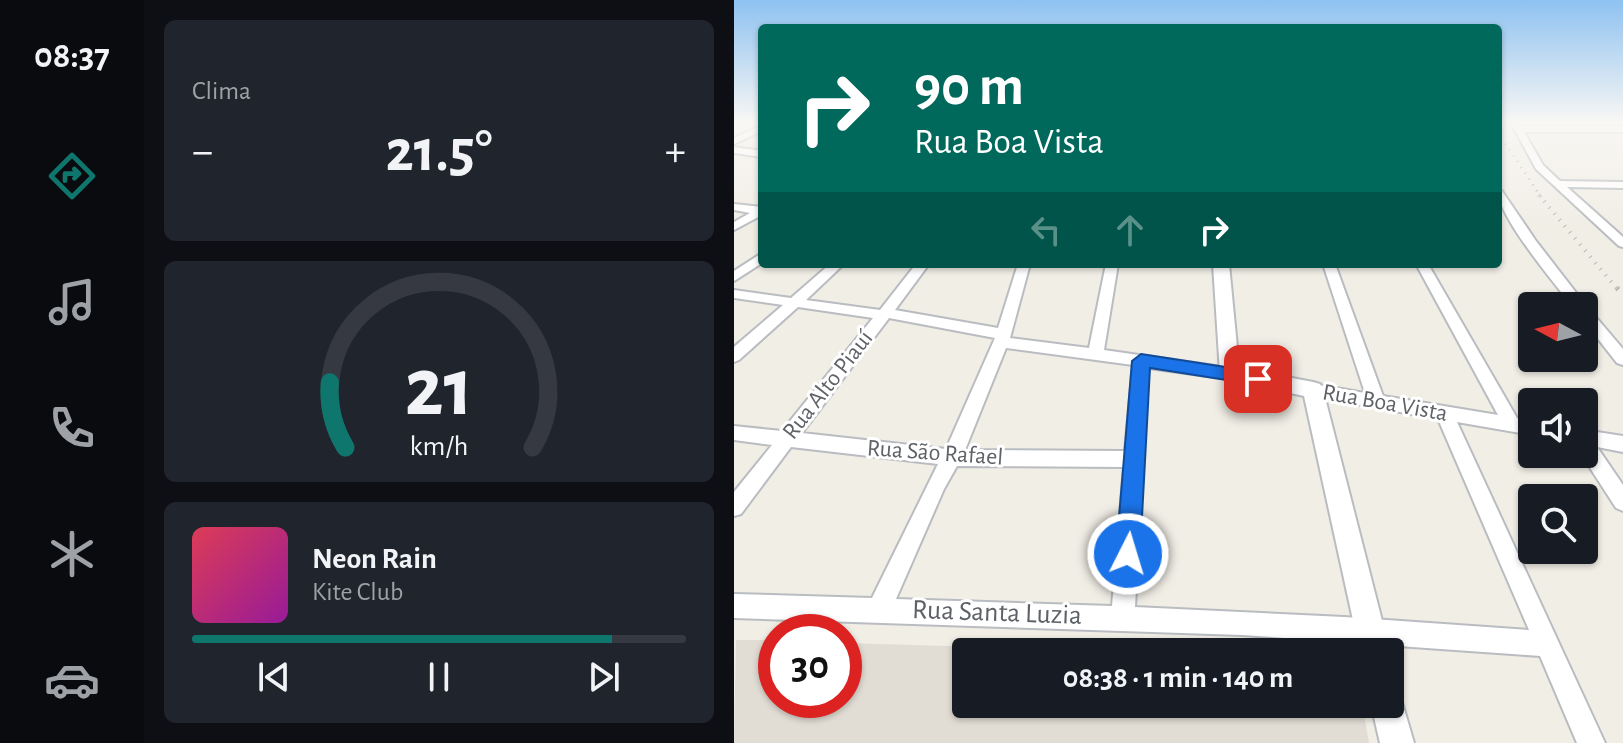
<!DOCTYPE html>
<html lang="pt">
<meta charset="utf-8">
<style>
:root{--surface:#171b24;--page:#20242c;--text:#f1f3f6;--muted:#9ea1a6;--line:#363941;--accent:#0f766e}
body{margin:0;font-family:"Alegreya Sans",sans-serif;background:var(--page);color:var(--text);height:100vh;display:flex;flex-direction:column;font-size:30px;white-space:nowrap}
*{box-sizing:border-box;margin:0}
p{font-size:26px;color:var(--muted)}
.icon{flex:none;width:44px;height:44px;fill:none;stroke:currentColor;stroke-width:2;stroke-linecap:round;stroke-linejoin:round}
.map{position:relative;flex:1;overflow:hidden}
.details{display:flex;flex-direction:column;gap:20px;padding:20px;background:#0d0f14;width:590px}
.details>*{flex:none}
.top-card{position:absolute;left:24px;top:24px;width:744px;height:244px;border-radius:8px;box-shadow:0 2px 6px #0004;background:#00695c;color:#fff;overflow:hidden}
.needle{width:52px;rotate:277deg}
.buttons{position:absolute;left:784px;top:292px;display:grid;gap:16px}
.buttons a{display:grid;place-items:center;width:80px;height:80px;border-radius:8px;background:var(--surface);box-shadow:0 2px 6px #0004;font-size:40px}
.speed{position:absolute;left:24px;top:614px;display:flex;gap:16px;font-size:40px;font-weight:700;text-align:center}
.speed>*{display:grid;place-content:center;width:104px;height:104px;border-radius:50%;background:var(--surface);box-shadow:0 2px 6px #0004;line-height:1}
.speed .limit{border:12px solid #d22;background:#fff;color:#111}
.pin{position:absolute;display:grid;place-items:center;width:68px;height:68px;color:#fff;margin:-34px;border-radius:16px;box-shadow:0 4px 12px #0006}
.me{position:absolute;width:88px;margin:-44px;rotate:5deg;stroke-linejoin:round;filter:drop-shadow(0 0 6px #0008)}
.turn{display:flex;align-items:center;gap:28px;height:168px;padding:0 24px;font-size:36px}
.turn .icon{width:104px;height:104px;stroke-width:2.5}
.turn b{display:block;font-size:56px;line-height:68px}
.lanes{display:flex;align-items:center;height:76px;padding:0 24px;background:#0003;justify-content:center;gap:40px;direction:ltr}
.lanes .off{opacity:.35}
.big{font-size:60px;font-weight:600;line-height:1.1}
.details .tile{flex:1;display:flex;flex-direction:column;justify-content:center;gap:12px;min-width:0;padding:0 28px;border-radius:12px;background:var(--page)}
.details .dial{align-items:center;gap:0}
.dial svg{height:208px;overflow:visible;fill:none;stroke:var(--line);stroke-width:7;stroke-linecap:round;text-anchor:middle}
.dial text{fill:var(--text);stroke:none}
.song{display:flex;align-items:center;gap:24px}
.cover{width:96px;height:96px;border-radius:12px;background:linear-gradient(135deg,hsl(350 70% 55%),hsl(300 70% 35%))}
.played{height:8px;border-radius:4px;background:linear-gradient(90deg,var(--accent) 85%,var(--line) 85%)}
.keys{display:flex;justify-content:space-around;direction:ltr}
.heat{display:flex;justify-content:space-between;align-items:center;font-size:44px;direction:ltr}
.trip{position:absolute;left:218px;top:638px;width:452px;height:80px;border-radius:8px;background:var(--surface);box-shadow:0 2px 6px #0004;font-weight:600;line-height:80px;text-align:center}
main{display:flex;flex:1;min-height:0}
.dock{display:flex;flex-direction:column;width:144px;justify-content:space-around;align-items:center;background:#090b0e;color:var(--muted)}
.dock .icon{width:56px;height:56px}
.dock .active{color:var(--accent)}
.dock b{font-size:36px;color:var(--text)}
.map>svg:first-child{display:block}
</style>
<main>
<nav class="dock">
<b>08:37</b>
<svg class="icon active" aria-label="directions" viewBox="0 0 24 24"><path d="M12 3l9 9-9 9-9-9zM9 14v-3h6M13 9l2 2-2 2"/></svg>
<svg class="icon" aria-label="music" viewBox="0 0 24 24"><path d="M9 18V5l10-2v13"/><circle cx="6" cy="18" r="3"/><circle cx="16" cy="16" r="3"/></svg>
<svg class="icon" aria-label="phone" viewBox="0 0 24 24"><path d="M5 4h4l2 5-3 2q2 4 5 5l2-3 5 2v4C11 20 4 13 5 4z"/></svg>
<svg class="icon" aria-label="climate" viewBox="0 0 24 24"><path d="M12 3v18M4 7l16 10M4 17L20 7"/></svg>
<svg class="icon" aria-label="car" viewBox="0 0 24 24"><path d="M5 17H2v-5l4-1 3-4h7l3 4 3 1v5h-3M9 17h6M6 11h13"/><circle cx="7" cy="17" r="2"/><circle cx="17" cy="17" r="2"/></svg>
</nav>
<section class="details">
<div class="tile"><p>Clima</p>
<div class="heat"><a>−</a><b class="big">21.5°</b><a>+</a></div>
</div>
<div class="tile dial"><svg viewBox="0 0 100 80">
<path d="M14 69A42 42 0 1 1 86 69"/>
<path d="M14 69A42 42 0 0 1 8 44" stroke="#0f766e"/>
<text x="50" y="56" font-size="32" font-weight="700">21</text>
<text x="50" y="72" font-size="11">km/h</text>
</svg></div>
<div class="tile">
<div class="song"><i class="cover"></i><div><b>Neon Rain</b><p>Kite Club</p></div></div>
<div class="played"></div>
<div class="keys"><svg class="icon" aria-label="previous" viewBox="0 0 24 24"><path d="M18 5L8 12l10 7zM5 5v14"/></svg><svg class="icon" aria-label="pause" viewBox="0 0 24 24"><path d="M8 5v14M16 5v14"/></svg><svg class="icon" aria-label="next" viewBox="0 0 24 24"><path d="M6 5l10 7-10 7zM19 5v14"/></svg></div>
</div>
</section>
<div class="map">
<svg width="889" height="743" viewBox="0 0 889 743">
<rect width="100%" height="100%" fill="#f1eee6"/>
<polygon fill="#e1ddd4" points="2,640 42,640 42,700 110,700 110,643 422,652 232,652 232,704 628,704 635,743 0,743"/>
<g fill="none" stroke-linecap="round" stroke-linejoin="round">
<g stroke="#b9bcc0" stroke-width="4">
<g id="minor">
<polygon points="777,123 785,123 787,126 889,126 889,132 790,132 809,165 826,181 889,182 889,188 833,187 889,237 889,247 885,246 802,169"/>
<polygon points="28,125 28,131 0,144 0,138"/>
<polygon points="0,147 28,151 28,157 0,153"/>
<path d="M764 190 768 191 802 241 850 303 851 308 855 309 889 349V365L883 363 850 321V306H838C820 282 764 217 764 190Z"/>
<polygon points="0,204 28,207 28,215 0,230 0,222 16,213 0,210"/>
<polygon points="28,253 28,263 0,281 0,271"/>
<path d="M96 264H110L72 300 146 310 182 264H195L161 310 264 328 284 264H296L276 338 355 348 372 264H384L370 350 502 369 504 373 496 379 414 368 401 607 610 617 795 630 704 419 579 396 573 394 571 390 573 386 579 384 631 393 589 264H601L649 396 764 415 682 264H694L783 418 798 421V435L723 422 871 743H843L806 656 508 635 0 618V594L138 598 204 464 57 447 7 514 0 516V492L38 445 0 440V426L48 431 139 318 64 307 5 360 0 362V347L49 305 0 298V290L57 298ZM155 318 261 338 212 449 68 433ZM272 348 399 365 391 451 231 450ZM223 466 390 467 378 606 162 599 210 489Z"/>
<polygon points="850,430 889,436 889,452 863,447 889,485 889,511 882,508 847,454 850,454"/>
</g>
</g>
<g stroke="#b9bcc0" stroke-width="4">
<g id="tertiary">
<polygon points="479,264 495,264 505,368 579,382 586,384 589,390 656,652 656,653 626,652 570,396 496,380 489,378 486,373"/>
<polygon points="656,689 665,692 680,743 646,743 637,704 656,704"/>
</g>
</g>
<use href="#minor" fill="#fff" fill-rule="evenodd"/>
<use href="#tertiary" fill="#fff" fill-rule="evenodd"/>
<polyline stroke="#b5b6b7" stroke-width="3" stroke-dasharray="1 6" stroke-linecap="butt" points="764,132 807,197"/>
<polyline stroke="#b5b6b7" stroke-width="4" stroke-dasharray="1 7" stroke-linecap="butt" points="805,195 884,290"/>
<polyline stroke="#b5b6b7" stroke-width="5" stroke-dasharray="2 9" stroke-linecap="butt" points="883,288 889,295"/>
</g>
<linearGradient id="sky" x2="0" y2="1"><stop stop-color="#8ec2f1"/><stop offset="0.54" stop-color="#f9f7f4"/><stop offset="1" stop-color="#f9f7f4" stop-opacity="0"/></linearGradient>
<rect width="889" height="227" fill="url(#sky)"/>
<polygon fill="#1a73e8" stroke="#114b97" stroke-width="2" points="407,354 524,372 533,379 524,385 416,368 406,554 403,562 394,566 386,562 382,554 398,361"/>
<g text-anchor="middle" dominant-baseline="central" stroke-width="6" stroke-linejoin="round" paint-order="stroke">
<g font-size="24" fill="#5e6267" stroke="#fff">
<text transform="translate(94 385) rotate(-52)">Rua Alto Piauí</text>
<text transform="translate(651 403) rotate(10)">Rua Boa Vista</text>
<text transform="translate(201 453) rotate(4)">Rua São Rafael</text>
</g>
<g font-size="28" fill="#5e6267" stroke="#fff">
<text transform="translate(263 613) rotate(2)">Rua Santa Luzia</text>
</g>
</g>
</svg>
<div class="buttons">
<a><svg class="needle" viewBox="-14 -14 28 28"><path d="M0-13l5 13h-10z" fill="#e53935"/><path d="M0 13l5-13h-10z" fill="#9ea1a6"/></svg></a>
<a><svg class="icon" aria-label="sound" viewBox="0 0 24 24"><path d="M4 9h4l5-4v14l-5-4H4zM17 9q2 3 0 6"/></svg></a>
<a><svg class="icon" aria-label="search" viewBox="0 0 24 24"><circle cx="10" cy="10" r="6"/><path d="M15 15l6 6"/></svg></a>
</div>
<div class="speed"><div class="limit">30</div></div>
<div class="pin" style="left:524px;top:379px;background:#d93025"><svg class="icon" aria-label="arrive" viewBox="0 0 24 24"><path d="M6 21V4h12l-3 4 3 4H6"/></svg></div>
<svg class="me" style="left:394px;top:554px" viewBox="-20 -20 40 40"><circle r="17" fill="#1a73e8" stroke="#fff" stroke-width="3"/><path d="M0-11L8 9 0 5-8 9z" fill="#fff"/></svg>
<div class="trip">08:38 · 1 min · 140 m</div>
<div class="top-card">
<div class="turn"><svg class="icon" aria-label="right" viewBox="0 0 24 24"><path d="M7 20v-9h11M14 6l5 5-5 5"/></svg><div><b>90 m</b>Rua Boa Vista</div></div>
<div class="lanes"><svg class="icon off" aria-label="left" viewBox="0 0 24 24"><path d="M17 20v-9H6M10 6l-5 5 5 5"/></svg><svg class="icon off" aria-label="ahead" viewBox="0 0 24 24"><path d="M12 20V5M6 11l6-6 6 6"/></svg><svg class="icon" aria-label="right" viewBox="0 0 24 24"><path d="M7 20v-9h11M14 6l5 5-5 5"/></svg></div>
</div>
</div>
</main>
